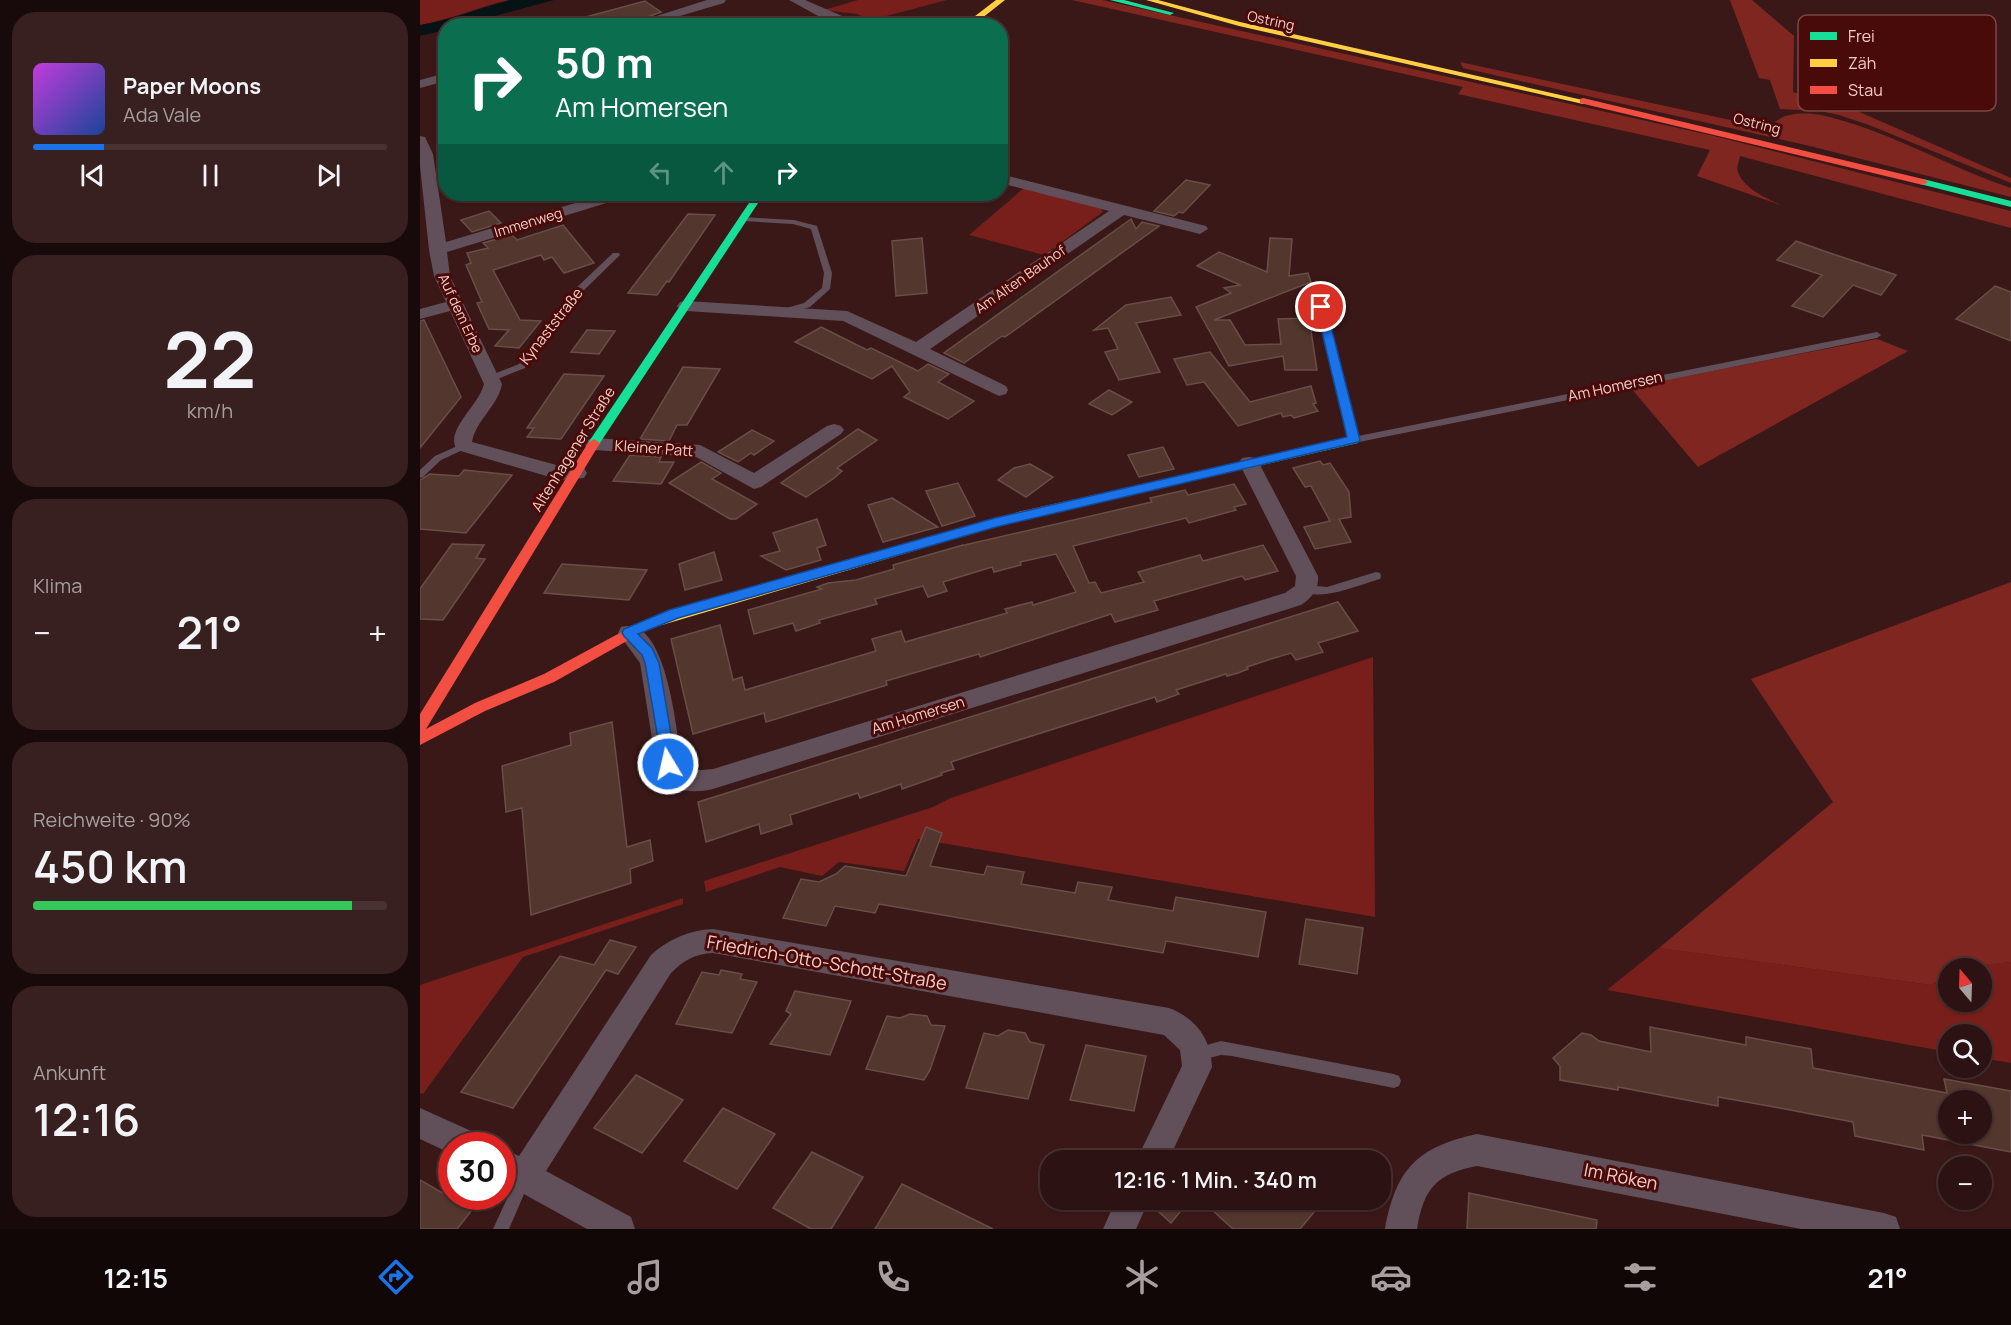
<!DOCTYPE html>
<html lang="de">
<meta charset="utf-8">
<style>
:root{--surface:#2c1212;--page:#382020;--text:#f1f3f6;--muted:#a69e9f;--line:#483232;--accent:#1a73e8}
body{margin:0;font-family:Manrope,sans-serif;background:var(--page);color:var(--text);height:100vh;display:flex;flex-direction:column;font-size:22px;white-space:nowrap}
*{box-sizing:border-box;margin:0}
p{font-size:20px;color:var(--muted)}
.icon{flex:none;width:33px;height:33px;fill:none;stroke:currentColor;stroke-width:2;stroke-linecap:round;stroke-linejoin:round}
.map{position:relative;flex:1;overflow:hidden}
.panel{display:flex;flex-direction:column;gap:12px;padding:12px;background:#180a0a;width:420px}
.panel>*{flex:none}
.banner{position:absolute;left:18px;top:18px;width:570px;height:183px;border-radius:24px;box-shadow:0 2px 4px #0004,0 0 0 2px var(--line);background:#0b6e4f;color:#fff;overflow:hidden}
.needle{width:39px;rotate:341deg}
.buttons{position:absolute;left:1518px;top:958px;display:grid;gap:12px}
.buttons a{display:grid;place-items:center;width:54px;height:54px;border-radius:50%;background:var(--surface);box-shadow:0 2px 4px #0004,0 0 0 2px var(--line);font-size:30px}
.speed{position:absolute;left:18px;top:1132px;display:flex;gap:12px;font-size:30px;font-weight:700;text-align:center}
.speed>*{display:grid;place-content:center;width:78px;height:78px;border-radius:50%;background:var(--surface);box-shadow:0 2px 4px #0004,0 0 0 2px var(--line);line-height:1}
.speed .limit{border:9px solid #d22;background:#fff;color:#111}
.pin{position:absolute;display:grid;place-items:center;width:51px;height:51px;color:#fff;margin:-26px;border:3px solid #fff;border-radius:50%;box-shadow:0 2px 6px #0007}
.me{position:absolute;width:66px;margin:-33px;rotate:351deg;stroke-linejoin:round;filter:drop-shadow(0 0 4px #0008)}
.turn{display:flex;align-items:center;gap:21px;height:126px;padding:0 18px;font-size:27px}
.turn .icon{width:78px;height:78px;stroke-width:2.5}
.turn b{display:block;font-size:42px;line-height:51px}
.lanes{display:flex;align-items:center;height:57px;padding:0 18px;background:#0003;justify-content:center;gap:30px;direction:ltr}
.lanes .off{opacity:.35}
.big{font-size:45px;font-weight:600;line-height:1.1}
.panel .card{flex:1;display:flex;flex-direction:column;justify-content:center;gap:9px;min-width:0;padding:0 21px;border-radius:24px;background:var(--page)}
.panel .dial{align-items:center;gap:0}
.dial b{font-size:78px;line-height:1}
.song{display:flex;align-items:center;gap:18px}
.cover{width:72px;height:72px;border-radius:9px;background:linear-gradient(135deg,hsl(290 70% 55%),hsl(220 70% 35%))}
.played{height:6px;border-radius:3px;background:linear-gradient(90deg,var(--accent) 20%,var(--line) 20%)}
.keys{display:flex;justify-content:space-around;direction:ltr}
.heat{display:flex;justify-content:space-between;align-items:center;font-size:33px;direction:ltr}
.charge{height:9px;border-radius:4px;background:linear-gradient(90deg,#34c759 90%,var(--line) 0)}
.trip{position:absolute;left:620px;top:1150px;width:351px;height:60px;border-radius:24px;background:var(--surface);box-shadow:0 2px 4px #0004,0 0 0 2px var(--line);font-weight:600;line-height:60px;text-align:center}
.dock{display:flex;height:96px;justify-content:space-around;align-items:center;background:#120707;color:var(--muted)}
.dock .icon{width:42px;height:42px}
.dock .current{color:var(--accent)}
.dock b{font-size:27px;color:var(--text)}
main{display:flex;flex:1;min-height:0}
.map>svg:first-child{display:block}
</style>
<main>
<section class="panel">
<div class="card">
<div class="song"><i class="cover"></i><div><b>Paper Moons</b><p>Ada Vale</p></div></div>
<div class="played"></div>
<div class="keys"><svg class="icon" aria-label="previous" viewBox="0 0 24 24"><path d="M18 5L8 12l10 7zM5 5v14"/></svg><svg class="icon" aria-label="pause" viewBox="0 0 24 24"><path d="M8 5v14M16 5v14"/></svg><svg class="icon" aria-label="next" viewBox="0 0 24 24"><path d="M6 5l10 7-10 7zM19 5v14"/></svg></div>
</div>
<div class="card dial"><b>22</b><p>km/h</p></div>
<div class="card"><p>Klima</p>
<div class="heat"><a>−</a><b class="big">21°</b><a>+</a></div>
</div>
<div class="card"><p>Reichweite · 90%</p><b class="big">450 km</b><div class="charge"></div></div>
<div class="card"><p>Ankunft</p><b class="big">12:16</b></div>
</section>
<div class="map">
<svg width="1591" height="1229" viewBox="0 0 1591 1229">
<rect width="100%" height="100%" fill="#3a1818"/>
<g fill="#781f1b">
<path d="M0 0H90C59 6 31 20 0 25Z"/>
<polygon points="438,0 527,0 451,20 437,14 404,10"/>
<polygon points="604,188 681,209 683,212 624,255 549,235"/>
<polygon points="953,657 955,917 498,839 484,871 419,862 402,876 360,867 286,892 284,881 513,807 531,798"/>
<polygon points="263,898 263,904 103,957 3,1094 0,1093 0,985"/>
<polygon points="1239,948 1511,985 1528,976 1528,1002 1562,1002 1562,969 1542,969 1548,966 1591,962 1591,1063 1562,1058 1562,1035 1528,1035 1528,1052 1187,990"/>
</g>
<g fill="#802621">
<path d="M652 0H682L1294 136 1591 211V228L1320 156 1317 169C1322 188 1344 197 1361 205L1277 176 1290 150 1038 94 1043 87Z"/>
<polygon points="1310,0 1332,0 1374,36 1373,92 1437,111 1591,178 1591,183 1449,125 1419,115 1400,111 1360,109 1350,80 1339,78"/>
<path d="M1040 62 1320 122 1352 125C1366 109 1395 113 1413 118 1475 134 1531 168 1591 188V197L1390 146 1043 68Z"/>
<polygon points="1457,339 1488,351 1278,467 1210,387"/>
<polygon points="1591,582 1591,962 1528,969 1528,976 1511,985 1239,948 1413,802 1331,679"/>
</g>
<path fill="#061214" d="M90 0H134L42 25 26 26 25 30 0 36V25C31 20 60 8 90 0Z"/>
<g fill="#53372e" stroke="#694e47" stroke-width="1.5" fill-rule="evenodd">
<polygon points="225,1 241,12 203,26 159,26 158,19"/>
<polygon points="766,180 790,185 763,213 759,212 754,216 734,211"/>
<polygon points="69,211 81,223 52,232 41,220"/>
<polygon points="268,214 295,215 249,282 247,281 237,295 208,293"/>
<polygon points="711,219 716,229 722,222 739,226 585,337 582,336 544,363 524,353"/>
<polygon points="143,225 174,263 144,273 132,257 124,260 121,255 73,270 100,320 121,321 99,348 75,346 89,330 69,329 57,303 62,302 46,265 51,263 47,253 68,248 63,243 92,235 97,240"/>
<polygon points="502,238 507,293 476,296 472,241"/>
<polygon points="850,238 872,239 869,276 888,273 891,282 794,320 810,320 825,345 861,344 858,319 889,318 897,370 865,370 863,356 809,366 776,307 811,293 804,288 820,285 777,266 799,252 847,272"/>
<polygon points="1376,241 1404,251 1476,275 1461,295 1433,285 1403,317 1372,306 1402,275 1357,260"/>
<polygon points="1575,286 1591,292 1591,341 1536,319"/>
<polygon points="751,297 761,315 716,323 740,372 699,380 685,352 698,349 688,328 674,330 706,305"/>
<polygon points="4,320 41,397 0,448 0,321"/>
<polygon points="401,327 447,350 451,348 498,371 508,364 529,374 518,382 554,401 528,419 484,397 490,392 472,366 452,379 375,342"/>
<polygon points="167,330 195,331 179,354 151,352"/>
<polygon points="790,352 830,402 891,386 896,403 893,404 898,411 874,418 871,415 863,417 861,413 818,426 784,382 767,385 754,359"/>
<polygon points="263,367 300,369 267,425 257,425 249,441 220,439"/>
<polygon points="144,374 184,376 141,439 107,437 114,428 107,428"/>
<polygon points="689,390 712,402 692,415 669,404"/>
<polygon points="438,429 457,440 417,468 422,471 413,479 386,497 361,483"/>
<polygon points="332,430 354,441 334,455 331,453 318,462 298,452"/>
<polygon points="743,447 754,469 719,477 708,455"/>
<polygon points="210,455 241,457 239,462 254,462 241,484 193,481"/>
<polygon points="900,461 903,465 910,463 929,492 931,517 919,519 931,542 895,549 884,527 910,521 891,486 885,487 873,468"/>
<polygon points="281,462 301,473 292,479 337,504 316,519 310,519 249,483"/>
<polygon points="610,464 633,477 606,497 578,480 594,468"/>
<polygon points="44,470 92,475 46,533 0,529 0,480 10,474 39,476"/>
<polygon points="538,483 555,516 522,526 506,491"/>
<polygon points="814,484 826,504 814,507 816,510 769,523 766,518 653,546 669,583 675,582 681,593 724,582 718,572 780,555 783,561 843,545 858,571 825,580 822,576 734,601 738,610 695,622 691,614 560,657 559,654 466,681 467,685 346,722 344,713 273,734 251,639 300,625 313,680 322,677 325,690 456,651 452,639 481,631 485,642 587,613 585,609 612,602 613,605 656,592 636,554 600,562 601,565 574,572 572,567 523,582 527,591 508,597 503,586 455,599 457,604 399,620 400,623 376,631 373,623 334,634 328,610 402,589 397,587 408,583 436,580 474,569 473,565 543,545 540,546 723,504 732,502 730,498 765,490 768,495"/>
<polygon points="472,498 518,527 463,542 448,505"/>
<polygon points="397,519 406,545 397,548 401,560 366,570 341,556 360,551 353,533"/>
<polygon points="32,544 64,545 56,558 65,559 23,620 0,619 0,589"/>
<polygon points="294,552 302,580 265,590 259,564"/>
<polygon points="142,564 227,570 209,600 124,593"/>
<polygon points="918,602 938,631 898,643 903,652 876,660 871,653 851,659 827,667 828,669 818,673 807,676 806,674 756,690 759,694 737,702 735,697 583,745 531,762 534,769 521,773 522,775 482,789 481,784 440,798 438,793 370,815 372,824 341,834 339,824 286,842 278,802"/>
<polygon points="192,722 207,847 230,840 233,861 210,869 211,883 111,915 102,808 86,812 82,766 151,745 150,733"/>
<polygon points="506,827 522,833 510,866 564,875 567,866 604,872 601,884 655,893 658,882 692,887 688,900 753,911 756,897 846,912 838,957 746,941 743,953 459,904 455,913 415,906 406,926 363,918 381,879 399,882 416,874 425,866 486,876"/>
<polygon points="886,919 943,928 937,974 879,964"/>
<polygon points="190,940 216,947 198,974 186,970 93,1108 41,1092 140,956 174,965"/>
<polygon points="301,970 322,974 320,979 337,982 312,1033 256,1024 282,972 299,975"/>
<polygon points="375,991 431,1001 410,1055 350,1044 371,1014 366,1011"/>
<polygon points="490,1014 507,1016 511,1025 525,1026 510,1070 504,1080 446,1069 467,1016 480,1018"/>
<path d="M1230 1027 1326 1045V1037L1391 1049 1393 1068 1527 1093 1524 1079 1591 1091V1152L1502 1135 1504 1150 1435 1136 1433 1122 1365 1109 1298 1097V1106L1198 1087V1090L1140 1080V1066L1133 1058 1162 1033 1171 1035 1179 1041 1231 1052ZM1528 1101H1562V1134H1528Z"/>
<polygon points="588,1030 605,1033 610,1042 624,1045 608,1099 546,1088 564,1033 578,1036"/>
<polygon points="666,1045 726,1056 714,1111 650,1100"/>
<polygon points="216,1075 263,1100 222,1153 174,1128"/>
<polygon points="303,1108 355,1134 317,1189 264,1161"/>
<polygon points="392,1152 443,1177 411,1229 391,1229 353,1208"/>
<polygon points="0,1180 52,1210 37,1229 0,1229"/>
<polygon points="482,1184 514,1200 573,1229 455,1229"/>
<polygon points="1049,1193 1177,1220 1176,1229 1047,1229"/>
<polygon points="731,1200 770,1200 751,1223 730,1204"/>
<polygon points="781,1200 904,1200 880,1229 813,1229"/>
</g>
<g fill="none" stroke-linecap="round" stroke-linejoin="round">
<g fill="#615059" fill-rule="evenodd">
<polygon points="319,217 374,220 397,226 412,273 410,289 390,307 366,313 363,313 363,309 384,303 402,288 404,273 391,229 373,224 322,221 319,221"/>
<polygon points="193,253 199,253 200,255 160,294 105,368 75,380 69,380 69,376 99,364 154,290"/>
<polygon points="898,305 904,305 905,307 938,436 1457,332 1461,335 1457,338 934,443 929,440 897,307"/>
<polygon points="44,443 47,444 49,446 47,448 21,460 3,477 0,478 0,470 15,456"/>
<path d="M956 572 960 573 961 576 960 579C941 584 897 604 881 589L886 585 907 587Z"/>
<polygon points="801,1041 974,1074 979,1076 981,1081 979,1086 974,1088 812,1056 801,1055 778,1061 773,1059 771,1054 773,1049"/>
<polygon points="103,1173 108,1175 110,1180 89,1229 73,1229 98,1175"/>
</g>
<g fill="#615059" fill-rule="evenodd">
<polygon points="287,0 306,0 304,3 226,26 205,26"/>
<polygon points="369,0 385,0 436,22 429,26 402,18"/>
<polygon points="26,73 26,81 0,88 0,80"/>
<path d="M0 136 5 137 13 154 26 242 185 194H208L206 197 27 252 30 276 82 384C78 406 56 420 52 442L140 466 164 468 167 473 164 478 140 480 37 450C24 430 59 406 64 384L30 311 0 319V309L26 302 14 276 9 250 0 166Z"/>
<polygon points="580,174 786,226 788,229 780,234 704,215 510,349 586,386 588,390 586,394 579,396 423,321 266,311 260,310 257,306 260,302 266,301 427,311 496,342 689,211 580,183"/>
<polygon points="414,424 421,426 424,430 421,434 341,487 334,489 276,457 174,450 167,448 164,444 167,440 174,438 280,445 334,473 407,426"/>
<path d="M829 457 836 458 839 463 898 576C899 589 892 598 881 605L293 789C271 794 249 792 237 770L220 663 198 633 201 627C248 613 257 737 262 766L270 771 293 769 865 593 875 586 876 576 819 463 822 458Z"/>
<path d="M293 929 749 1008C775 1018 791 1038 792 1067L748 1161H716L762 1066 760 1050 744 1035 293 953C275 954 264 960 251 973L126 1171 211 1217 215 1229H167L82 1182V1148L99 1156 231 955C249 939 269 930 293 929Z"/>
<polygon points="0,1108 60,1135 65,1146 32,1146 32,1154 0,1139"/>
<path d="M1057 1134 1464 1213 1476 1217 1480 1229H1381L1057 1166C1016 1174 1004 1188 997 1229H965C976 1169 997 1147 1057 1134Z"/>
<polygon points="696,1200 729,1200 716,1229 683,1229"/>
</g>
<g fill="#16e098" fill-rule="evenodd">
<polygon points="690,0 704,0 754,13 750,15"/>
<polygon points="1503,179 1591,201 1591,207 1500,184 1498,182"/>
<polygon points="335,194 344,194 178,446 170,446 168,443"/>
<polygon points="934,436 938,437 940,440 938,443 821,470 815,466 821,462"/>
</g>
<g fill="#ffcf43" fill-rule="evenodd">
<polygon points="576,0 585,0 552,26 542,26"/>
<polygon points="726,0 738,0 820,22 1167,101 1163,104 819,26"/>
<polygon points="602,511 606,512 608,515 606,518 225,630 218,625 225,620"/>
</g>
<g fill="#f24e42" fill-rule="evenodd">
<polygon points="1163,98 1503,179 1508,182 1503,185 1160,103 1160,99"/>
<polygon points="174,439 180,443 6,729 55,703 124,674 220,622 230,622 232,625 230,628 134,682 65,711 0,745 0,732 2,731 0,732 0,714 168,443"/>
<polygon points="821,462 825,463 827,466 825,469 602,519 596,515 602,511"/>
</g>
</g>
<polygon fill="#1a73e8" stroke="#114b97" stroke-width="1.5" points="901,304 906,307 940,440 938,442 576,527 258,618 218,634 232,648 239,663 256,764 254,768 243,768 225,663 222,655 204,636 202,633 204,629 249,610 575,518 927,437 896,307"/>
<g text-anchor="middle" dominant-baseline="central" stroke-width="6" stroke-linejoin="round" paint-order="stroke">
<g font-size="14" fill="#f4ccc6" stroke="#490b09">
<text transform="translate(851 20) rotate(12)">Ostring</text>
<text transform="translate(1337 123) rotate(14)">Ostring</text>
<text transform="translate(108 222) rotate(-17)">Immenweg</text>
<text transform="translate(600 279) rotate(-35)">Am Alten Bauhof</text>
<text transform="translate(41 313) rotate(65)">Auf dem Erbe</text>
</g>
<g font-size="15" fill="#f4ccc6" stroke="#490b09">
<text transform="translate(131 326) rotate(-52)">Kynaststraße</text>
<text transform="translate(1195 386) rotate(-12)">Am Homersen</text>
<text transform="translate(234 448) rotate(4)">Kleiner Patt</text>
<text transform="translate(153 449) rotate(-58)">Altenhagener Straße</text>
<text transform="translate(498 715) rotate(-17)">Am Homersen</text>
</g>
<g font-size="18" fill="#f4ccc6" stroke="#490b09">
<text transform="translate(407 962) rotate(10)">Friedrich-Otto-Schott-Straße</text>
<text transform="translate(1201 1176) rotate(11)">Im Röken</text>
</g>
</g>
<rect x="1378" y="15" width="198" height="96" rx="9" fill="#490b09" stroke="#7c4542" stroke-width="1.5"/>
<rect x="1390" y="32" width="27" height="8" fill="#16e098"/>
<rect x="1390" y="59" width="27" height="8" fill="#ffcf43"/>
<rect x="1390" y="86" width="27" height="8" fill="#f24e42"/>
<g font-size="16" fill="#f4ccc6">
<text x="1428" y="42">Frei</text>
<text x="1428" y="69">Zäh</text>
<text x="1428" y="96">Stau</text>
</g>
</svg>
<div class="buttons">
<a><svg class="needle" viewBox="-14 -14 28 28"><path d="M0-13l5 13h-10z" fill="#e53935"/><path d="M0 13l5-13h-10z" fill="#a69e9f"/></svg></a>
<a><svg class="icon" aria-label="search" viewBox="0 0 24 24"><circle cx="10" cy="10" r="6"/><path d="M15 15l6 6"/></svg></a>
<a>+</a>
<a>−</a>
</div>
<div class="speed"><div class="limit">30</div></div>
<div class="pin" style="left:901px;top:307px;background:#d93025"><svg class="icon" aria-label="arrive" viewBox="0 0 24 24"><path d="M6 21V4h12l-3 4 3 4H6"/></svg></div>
<svg class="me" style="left:248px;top:764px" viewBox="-20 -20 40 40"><circle r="17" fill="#1a73e8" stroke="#fff" stroke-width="3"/><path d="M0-11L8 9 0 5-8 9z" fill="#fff"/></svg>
<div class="trip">12:16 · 1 Min. · 340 m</div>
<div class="banner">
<div class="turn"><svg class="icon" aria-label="right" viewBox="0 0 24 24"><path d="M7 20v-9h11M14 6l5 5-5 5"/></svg><div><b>50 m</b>Am Homersen</div></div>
<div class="lanes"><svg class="icon off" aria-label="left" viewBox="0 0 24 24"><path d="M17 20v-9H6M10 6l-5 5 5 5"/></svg><svg class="icon off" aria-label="ahead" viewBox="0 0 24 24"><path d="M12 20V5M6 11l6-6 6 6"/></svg><svg class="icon" aria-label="right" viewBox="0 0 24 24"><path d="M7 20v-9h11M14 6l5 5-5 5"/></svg></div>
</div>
</div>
</main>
<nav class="dock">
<b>12:15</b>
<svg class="icon current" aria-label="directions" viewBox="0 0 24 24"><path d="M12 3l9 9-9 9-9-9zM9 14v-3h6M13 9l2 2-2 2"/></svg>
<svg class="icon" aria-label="music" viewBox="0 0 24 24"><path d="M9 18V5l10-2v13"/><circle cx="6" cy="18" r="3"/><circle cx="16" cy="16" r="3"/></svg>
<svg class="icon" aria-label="phone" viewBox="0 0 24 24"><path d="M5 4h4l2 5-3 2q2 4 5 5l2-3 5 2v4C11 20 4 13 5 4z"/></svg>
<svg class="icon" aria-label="climate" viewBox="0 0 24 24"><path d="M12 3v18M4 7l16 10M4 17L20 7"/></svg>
<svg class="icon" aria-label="car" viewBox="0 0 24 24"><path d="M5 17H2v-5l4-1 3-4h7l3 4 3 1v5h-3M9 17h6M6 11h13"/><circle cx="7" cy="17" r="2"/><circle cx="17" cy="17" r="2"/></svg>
<svg class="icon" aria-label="filters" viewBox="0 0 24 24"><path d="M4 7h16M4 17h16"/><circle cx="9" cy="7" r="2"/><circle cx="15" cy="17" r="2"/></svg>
<b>21°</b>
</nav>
